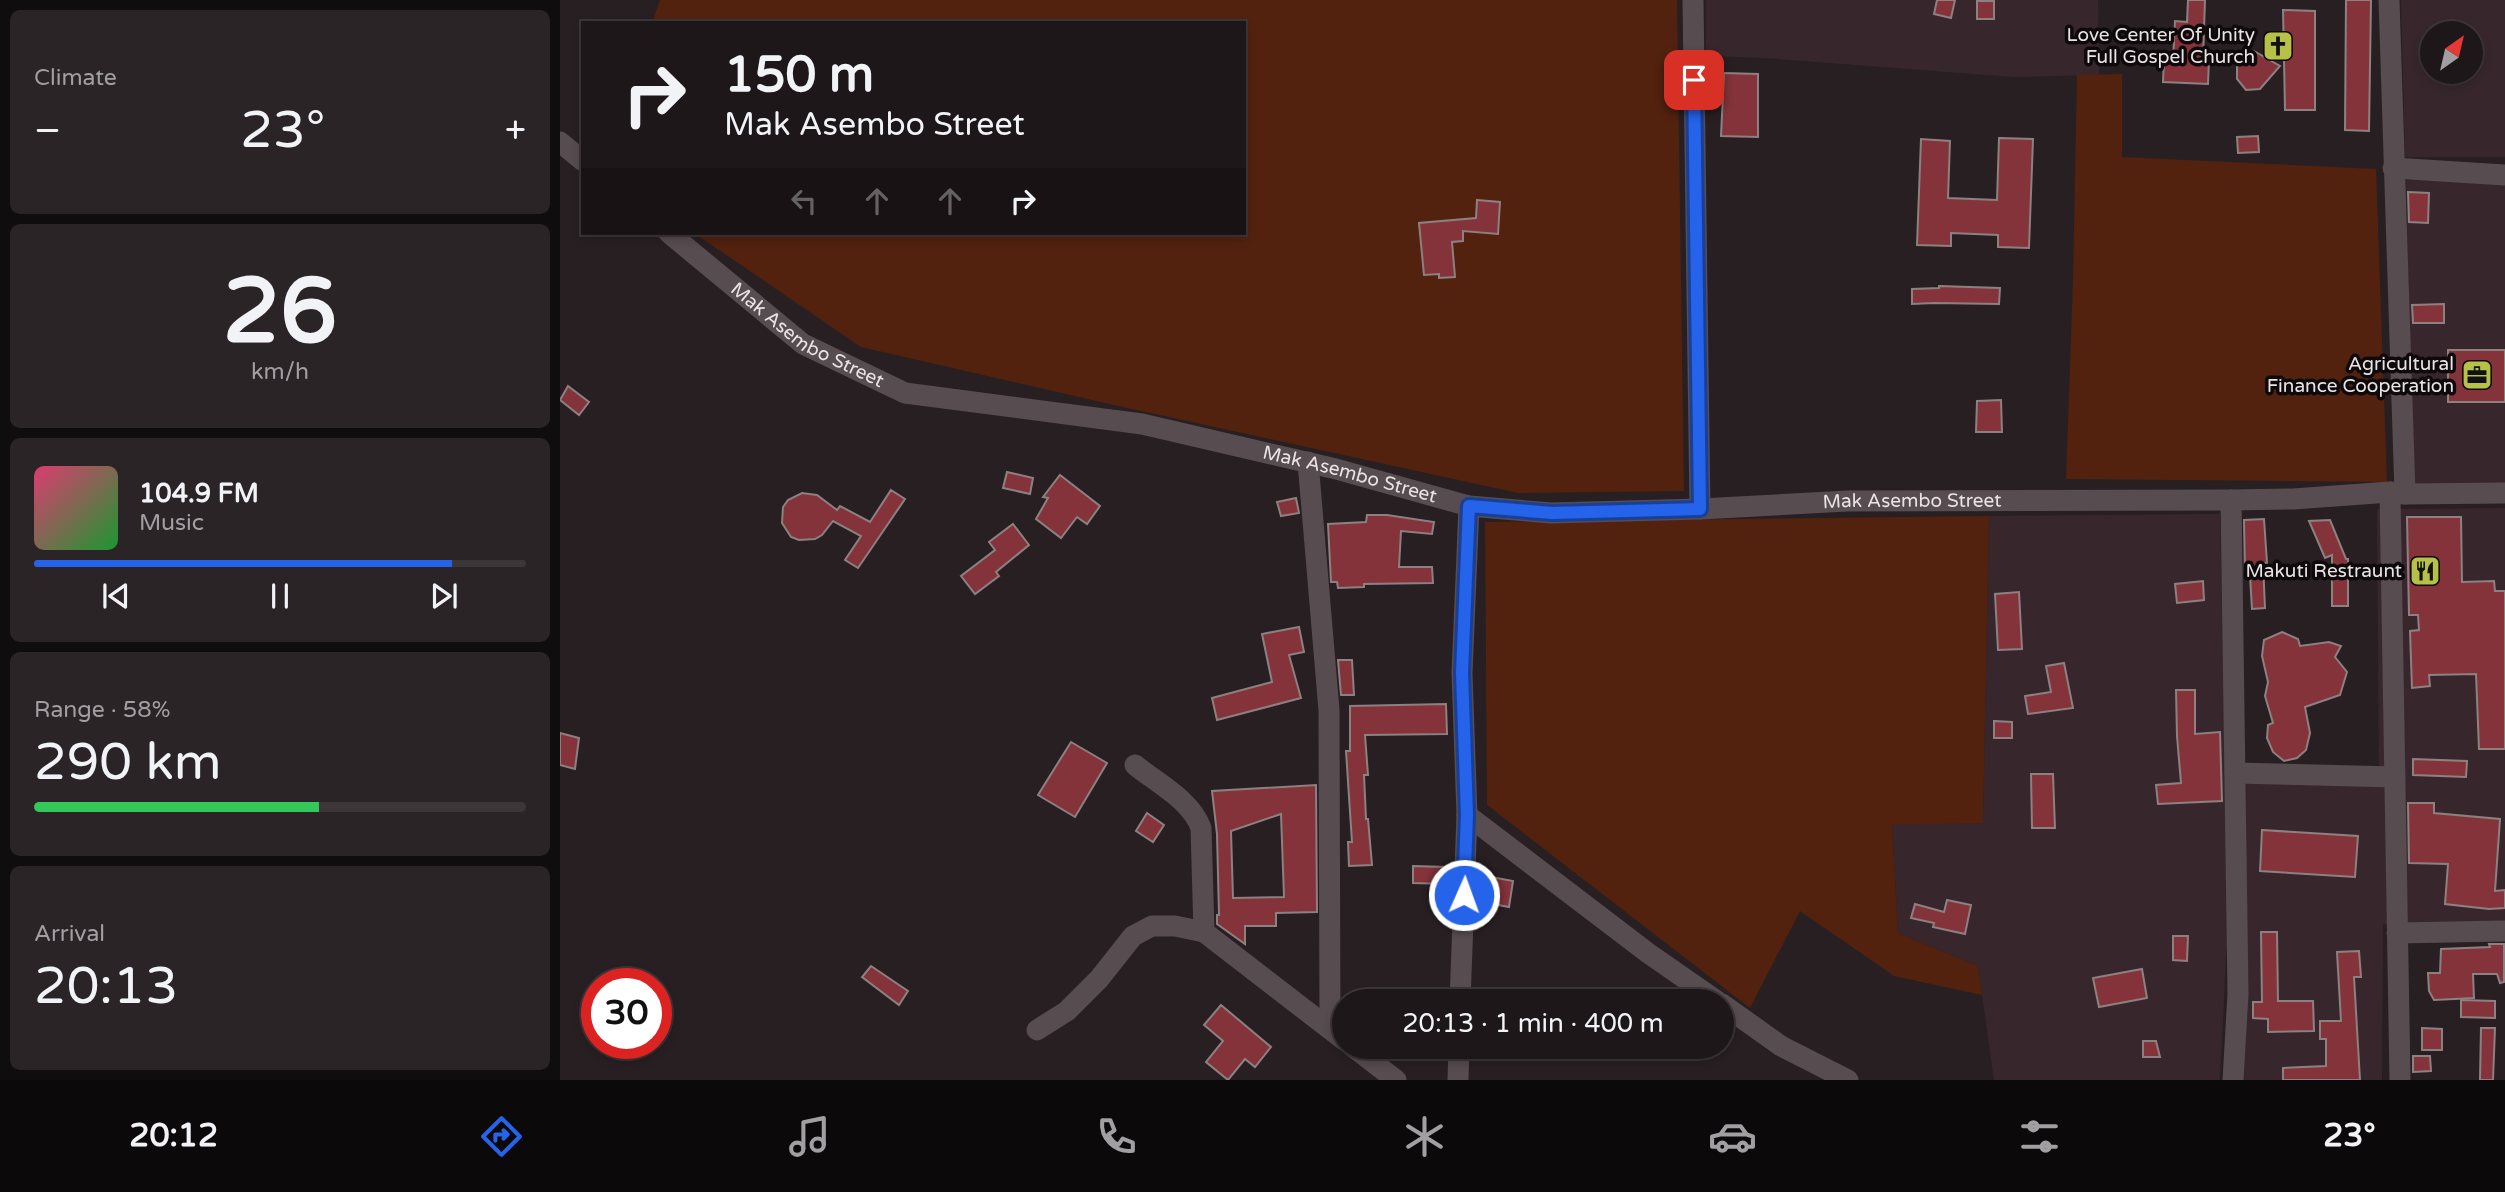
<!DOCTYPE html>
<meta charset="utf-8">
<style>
:root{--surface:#1e171a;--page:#2b2427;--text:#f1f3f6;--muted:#a19fa2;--line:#3c3639;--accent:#2563eb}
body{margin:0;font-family:"Varela Round",sans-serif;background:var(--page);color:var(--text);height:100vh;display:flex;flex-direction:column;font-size:26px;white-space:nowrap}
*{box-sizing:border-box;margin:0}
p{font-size:23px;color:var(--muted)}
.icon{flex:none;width:38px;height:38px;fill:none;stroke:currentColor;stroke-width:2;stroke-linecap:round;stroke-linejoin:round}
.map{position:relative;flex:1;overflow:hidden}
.drawer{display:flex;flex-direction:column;gap:10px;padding:10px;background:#100d0e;width:560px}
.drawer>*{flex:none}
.guide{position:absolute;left:21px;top:21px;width:665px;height:214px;border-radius:0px;box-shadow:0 4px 10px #0003,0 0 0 2px var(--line);background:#1e171a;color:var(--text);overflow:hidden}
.needle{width:46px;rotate:34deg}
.fabs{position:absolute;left:1860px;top:21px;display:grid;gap:14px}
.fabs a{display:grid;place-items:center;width:63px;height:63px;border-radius:50%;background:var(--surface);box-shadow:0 4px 10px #0003,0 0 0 2px var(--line);font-size:35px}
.speed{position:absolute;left:21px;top:968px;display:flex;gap:14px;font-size:35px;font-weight:700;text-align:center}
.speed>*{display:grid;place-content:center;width:91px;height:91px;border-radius:50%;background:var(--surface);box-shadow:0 4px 10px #0003,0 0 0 2px var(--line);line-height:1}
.speed .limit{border:10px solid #d22;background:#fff;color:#111}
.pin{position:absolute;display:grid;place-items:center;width:60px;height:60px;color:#fff;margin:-30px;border-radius:14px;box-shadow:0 4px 10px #0006}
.me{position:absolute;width:77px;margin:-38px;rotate:2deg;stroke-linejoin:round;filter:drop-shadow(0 0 5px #0008)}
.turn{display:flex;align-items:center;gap:24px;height:147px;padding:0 28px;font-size:32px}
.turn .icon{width:91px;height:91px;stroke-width:2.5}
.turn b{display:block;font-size:49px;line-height:60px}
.lanes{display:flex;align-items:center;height:66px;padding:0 28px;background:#0003;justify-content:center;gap:35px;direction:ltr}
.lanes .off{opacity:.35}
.big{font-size:52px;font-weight:600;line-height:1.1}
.drawer .card{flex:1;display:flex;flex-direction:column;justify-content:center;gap:10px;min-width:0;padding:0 24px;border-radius:10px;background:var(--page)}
.drawer .dial{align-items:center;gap:0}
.dial b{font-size:91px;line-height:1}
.song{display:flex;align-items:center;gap:21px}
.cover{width:84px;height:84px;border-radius:10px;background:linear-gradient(135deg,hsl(340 70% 55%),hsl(130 70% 35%))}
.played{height:7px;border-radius:4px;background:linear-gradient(90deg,var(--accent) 85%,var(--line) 85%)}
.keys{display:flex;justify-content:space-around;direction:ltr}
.heat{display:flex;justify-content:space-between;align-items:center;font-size:38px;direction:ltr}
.charge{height:10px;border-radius:5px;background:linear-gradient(90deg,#34c759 58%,var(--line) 0)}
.trip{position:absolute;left:772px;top:989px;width:402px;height:70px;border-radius:35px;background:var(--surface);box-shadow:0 4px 10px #0003,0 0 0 2px var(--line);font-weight:600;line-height:70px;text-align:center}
.menu{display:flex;height:112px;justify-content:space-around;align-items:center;background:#0c090a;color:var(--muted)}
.menu .icon{width:49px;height:49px}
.menu .current{color:var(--accent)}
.menu b{font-size:32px;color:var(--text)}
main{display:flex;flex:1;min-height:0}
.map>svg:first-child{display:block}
</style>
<main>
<section class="drawer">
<div class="card"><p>Climate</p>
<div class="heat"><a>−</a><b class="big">23°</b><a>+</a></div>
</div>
<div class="card dial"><b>26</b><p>km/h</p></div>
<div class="card">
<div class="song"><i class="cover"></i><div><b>104.9 FM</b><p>Music</p></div></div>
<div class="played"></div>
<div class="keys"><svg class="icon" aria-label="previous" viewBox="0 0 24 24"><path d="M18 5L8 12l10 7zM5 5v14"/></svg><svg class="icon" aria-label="pause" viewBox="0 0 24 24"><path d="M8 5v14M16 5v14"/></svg><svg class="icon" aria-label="next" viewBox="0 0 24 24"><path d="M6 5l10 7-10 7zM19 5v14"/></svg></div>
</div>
<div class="card"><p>Range · 58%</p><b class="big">290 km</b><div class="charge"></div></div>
<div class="card"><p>Arrival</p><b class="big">20:13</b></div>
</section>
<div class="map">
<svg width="1945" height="1080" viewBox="0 0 1945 1080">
<rect width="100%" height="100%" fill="#281f22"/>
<g fill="#37272d" fill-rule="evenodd">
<polygon points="1146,0 1538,0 1539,75 1454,77 1206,58 1146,56"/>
<path d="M1841 0H1945V157H1845ZM1872 33H1911V72H1872Z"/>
<polygon points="1846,180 1945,182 1945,484 1853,486"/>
<polygon points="1945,508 1945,921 1823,924 1822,1080 1681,1080 1686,781 1819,785 1817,509"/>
<polygon points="1660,514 1668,917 1660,1080 1434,1080 1418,966 1338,933 1332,824 1423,823 1429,516"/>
</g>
<g fill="#52220e">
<polygon points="100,0 1117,0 1124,491 958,493 545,403 301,347 134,233 684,233 684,23 92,23"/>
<polygon points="1562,74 1562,157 1816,169 1827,482 1506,479 1513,280 1517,75"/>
<polygon points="1429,516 1423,823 1332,825 1338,933 1418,966 1422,995 1334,976 1240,911 1190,1008 927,805 925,522"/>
</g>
<g fill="#84333b" stroke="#8d8080" stroke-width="2" fill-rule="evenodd">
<polygon points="1377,0 1395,0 1391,18 1374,14"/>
<polygon points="1628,0 1645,0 1643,59 1649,59 1648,84 1603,82 1604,60 1613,60 1615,21 1627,22"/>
<polygon points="1786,0 1811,0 1809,131 1785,130"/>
<rect x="1417" y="1" width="17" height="18"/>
<polygon points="1723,10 1755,11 1755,110 1725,110"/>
<polygon points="1694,51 1720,66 1700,89 1686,90 1677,79 1677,59"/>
<polygon points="1164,73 1198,74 1198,137 1161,136"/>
<polygon points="1698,136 1699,152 1678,153 1677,137"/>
<polygon points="1439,138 1473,139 1469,248 1438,247 1438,235 1391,233 1391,246 1357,245 1361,139 1390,141 1388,198 1437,200"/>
<polygon points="1848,192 1869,193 1868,223 1849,222"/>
<polygon points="917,200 940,202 938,234 903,231 903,241 892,242 895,277 879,278 879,274 864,275 859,223 916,218"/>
<polygon points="1379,286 1440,288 1439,304 1374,303 1352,304 1352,289 1379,288"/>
<polygon points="1884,304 1884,323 1853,323 1852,305"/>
<rect x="1888" y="350" width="57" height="52"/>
<polygon points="8,386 29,402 19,415 0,400"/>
<polygon points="1441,400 1442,432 1416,432 1417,401"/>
<polygon points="447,472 473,478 470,494 443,488"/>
<polygon points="500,475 540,506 527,524 517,517 501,538 476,519 488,498 483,497"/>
<polygon points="331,490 345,499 298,568 285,560 301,536 273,521 262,535 255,539 239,540 231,537 222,523 223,507 228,500 242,493 257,495 277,510 280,506 310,522"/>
<polygon points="736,498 739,513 721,516 717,502"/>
<polygon points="807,515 827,515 874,522 872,534 841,531 839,567 872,567 873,583 804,584 804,587 778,588 777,582 771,582 768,524 806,522"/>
<polygon points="1847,517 1901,517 1902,582 1934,581 1935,591 1945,591 1945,749 1919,749 1916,674 1869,675 1870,686 1852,688 1850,631 1859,630 1858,615 1849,615"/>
<polygon points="1704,519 1707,563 1703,563 1705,608 1692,609 1690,576 1685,576 1684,520"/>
<polygon points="1770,520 1786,559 1788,559 1788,606 1772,606 1772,555 1765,558 1749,521"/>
<polygon points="453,524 469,545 436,572 439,576 415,594 401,576 435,550 429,542"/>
<polygon points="1643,581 1644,600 1617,603 1615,584"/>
<polygon points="1459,592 1462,649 1438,650 1435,594"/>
<polygon points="739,627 744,652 729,655 741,698 657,720 652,698 712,682 702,634"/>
<polygon points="1722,632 1738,639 1740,646 1769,642 1781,646 1775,657 1787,672 1780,695 1745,707 1750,733 1746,750 1737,758 1724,761 1713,752 1707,738 1708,725 1713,723 1705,696 1708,682 1702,656 1704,640"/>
<polygon points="778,660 792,660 794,695 781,695"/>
<polygon points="1504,663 1513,708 1468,714 1465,696 1491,692 1486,666"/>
<polygon points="1616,690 1635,690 1635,734 1660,732 1662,801 1598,804 1596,785 1621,783 1617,736"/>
<polygon points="886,704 887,734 805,735 808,775 804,775 806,819 808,819 812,865 789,866 788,842 792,842 786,751 790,751 790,706"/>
<polygon points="1434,721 1452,722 1452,738 1434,738"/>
<polygon points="0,733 19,738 15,769 0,765"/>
<polygon points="511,742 547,763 515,817 478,795"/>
<polygon points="1853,759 1907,761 1906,777 1853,775"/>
<polygon points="1471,774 1493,774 1495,828 1472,828"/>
<path d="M756 785 757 912 716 913V926H685V944L657 924V915H659L657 834 652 791ZM721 814 724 897 673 898 671 831Z"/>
<polygon points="1848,803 1874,803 1874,813 1940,819 1935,891 1945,890 1945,908 1929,909 1885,904 1888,864 1849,863"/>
<polygon points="587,813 604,825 593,842 576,831"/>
<polygon points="1702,830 1798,836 1795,877 1700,871"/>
<polygon points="853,866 887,867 887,884 853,883"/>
<polygon points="926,876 953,881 949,907 922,902"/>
<polygon points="1387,900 1411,905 1405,934 1373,927 1374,923 1351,918 1355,904 1384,912"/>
<polygon points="1701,932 1717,932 1718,1001 1753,1001 1754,1031 1708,1032 1708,1019 1693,1018 1693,1002 1702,1002"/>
<polygon points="1613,936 1628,936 1627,961 1613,960"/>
<polygon points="1929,944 1944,944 1944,982 1940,983 1937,974 1913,974 1914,998 1874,1000 1869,991 1868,973 1880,973 1881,949 1930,947"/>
<polygon points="1799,951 1801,977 1794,977 1800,1080 1723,1080 1723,1068 1766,1066 1766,1039 1760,1039 1760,1021 1781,1021 1777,952"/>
<polygon points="311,966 348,991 339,1005 302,977"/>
<polygon points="1582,969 1587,998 1539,1007 1533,978"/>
<polygon points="1901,1000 1935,1001 1935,1018 1901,1017"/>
<polygon points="661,1005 711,1047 695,1067 685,1059 668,1080 646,1062 663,1041 644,1025"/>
<polygon points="1862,1028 1882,1029 1882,1050 1862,1050"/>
<polygon points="1921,1028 1935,1028 1933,1080 1920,1080"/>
<polygon points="1583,1041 1596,1041 1600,1057 1583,1057"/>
<polygon points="1853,1056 1870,1056 1871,1071 1853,1072"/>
</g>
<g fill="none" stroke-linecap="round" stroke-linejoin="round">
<g stroke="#574c50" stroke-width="21">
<polyline points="1133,0 1140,509"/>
<polyline points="1829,0 1845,494"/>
<polyline points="0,142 23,161"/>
<polyline points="1833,168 1945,175"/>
<path id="s1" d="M109 233 243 344 345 393 582 424 776 469 909 506 991 513 1140 509 1287 501 1671 500 1733 499 1830 492 1845 494 1945 493"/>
<polyline points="748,462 769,710 770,1029"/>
<polyline points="1830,492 1840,1080"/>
<polyline points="1671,500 1678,994 1673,1080"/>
<path d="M575 765C597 783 631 800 641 828L644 932 784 1040"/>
<polyline points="1675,773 1835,777"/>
<polyline points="907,815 1088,953 1157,1001"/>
<polyline points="1837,933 1945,931"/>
<polyline points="900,1001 907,815 902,673 909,506"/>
<polyline points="1162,1004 1221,1046 1288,1080"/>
<polyline points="477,1030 507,1011 539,979 573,936 592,926 615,926 644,932"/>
<polyline points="792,1046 836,1080"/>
<polyline points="898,1080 899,1046"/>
</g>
</g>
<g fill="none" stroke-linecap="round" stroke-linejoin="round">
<g stroke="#184099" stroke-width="18">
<polyline id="route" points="904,895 907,815 902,673 909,506 992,513 1140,509 1134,80"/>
</g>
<use href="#route" stroke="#2563eb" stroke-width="12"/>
</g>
<defs>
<g id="church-square" transform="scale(1.575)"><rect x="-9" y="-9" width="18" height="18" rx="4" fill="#b7c147" stroke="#0e0a0b"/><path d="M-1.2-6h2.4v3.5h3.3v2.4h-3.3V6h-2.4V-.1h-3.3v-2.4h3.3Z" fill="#111"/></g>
<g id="office-square" transform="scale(1.575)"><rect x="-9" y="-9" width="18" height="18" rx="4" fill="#b7c147" stroke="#0e0a0b"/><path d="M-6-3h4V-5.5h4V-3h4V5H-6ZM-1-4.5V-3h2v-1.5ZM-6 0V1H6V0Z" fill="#111"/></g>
<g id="restaurant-square" transform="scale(1.575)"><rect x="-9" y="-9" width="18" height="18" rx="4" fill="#b7c147" stroke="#0e0a0b"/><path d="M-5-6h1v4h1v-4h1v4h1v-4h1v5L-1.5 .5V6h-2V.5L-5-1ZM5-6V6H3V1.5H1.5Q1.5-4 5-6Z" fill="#111"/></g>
</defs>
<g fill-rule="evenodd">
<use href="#church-square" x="1718" y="46"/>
<use href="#office-square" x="1917" y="375"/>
<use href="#restaurant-square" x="1865" y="571"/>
</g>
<g text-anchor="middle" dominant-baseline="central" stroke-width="7" stroke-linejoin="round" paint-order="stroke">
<g font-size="19" fill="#e9e3e5" stroke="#0e0a0b" text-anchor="end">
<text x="1695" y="35">Love Center Of Unity<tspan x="1695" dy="22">Full Gospel Church</tspan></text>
<text x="1894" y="364">Agricultural<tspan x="1894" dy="22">Finance Cooperation</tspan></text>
<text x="1842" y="571">Makuti Restraunt</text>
</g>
<g font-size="19" fill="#e9e3e5" stroke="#0e0a0b">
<text stroke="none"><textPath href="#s1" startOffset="173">Mak Asembo Street</textPath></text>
<text stroke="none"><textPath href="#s1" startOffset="740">Mak Asembo Street</textPath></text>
<text stroke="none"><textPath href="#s1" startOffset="1307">Mak Asembo Street</textPath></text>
</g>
</g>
</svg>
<div class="fabs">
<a><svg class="needle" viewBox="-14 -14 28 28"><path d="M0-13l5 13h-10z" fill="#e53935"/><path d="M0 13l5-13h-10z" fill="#a19fa2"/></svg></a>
</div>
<div class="speed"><div class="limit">30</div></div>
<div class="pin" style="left:1134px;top:80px;background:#d93025"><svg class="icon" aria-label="arrive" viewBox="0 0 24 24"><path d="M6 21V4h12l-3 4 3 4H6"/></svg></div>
<svg class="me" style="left:904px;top:895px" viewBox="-20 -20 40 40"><circle r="17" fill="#2563eb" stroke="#fff" stroke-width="3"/><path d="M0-11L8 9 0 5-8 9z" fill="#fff"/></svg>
<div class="trip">20:13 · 1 min · 400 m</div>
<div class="guide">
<div class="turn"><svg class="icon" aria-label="right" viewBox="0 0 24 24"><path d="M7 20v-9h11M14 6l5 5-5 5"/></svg><div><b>150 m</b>Mak Asembo Street</div></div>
<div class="lanes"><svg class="icon off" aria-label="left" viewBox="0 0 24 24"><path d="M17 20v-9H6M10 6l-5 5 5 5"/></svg><svg class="icon off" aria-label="ahead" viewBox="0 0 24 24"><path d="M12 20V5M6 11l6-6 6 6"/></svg><svg class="icon off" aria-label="ahead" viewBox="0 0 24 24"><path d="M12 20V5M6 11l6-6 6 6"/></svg><svg class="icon" aria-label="right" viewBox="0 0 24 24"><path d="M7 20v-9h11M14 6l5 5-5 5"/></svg></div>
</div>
</div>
</main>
<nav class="menu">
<b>20:12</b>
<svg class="icon current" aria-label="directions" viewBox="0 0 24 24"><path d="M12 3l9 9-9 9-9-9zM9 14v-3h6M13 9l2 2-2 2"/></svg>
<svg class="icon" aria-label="music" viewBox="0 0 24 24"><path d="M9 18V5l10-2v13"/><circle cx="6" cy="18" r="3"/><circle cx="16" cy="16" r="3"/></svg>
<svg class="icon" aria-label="phone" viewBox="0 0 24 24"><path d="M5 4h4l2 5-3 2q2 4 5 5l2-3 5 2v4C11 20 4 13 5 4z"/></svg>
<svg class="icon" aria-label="climate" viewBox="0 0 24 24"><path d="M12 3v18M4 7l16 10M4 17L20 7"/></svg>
<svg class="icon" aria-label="car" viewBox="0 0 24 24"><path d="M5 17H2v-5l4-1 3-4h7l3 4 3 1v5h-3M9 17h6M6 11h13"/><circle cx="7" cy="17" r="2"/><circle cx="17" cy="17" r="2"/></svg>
<svg class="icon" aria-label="filters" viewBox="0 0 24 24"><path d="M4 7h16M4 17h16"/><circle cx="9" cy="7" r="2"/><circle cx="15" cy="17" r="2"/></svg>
<b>23°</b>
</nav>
